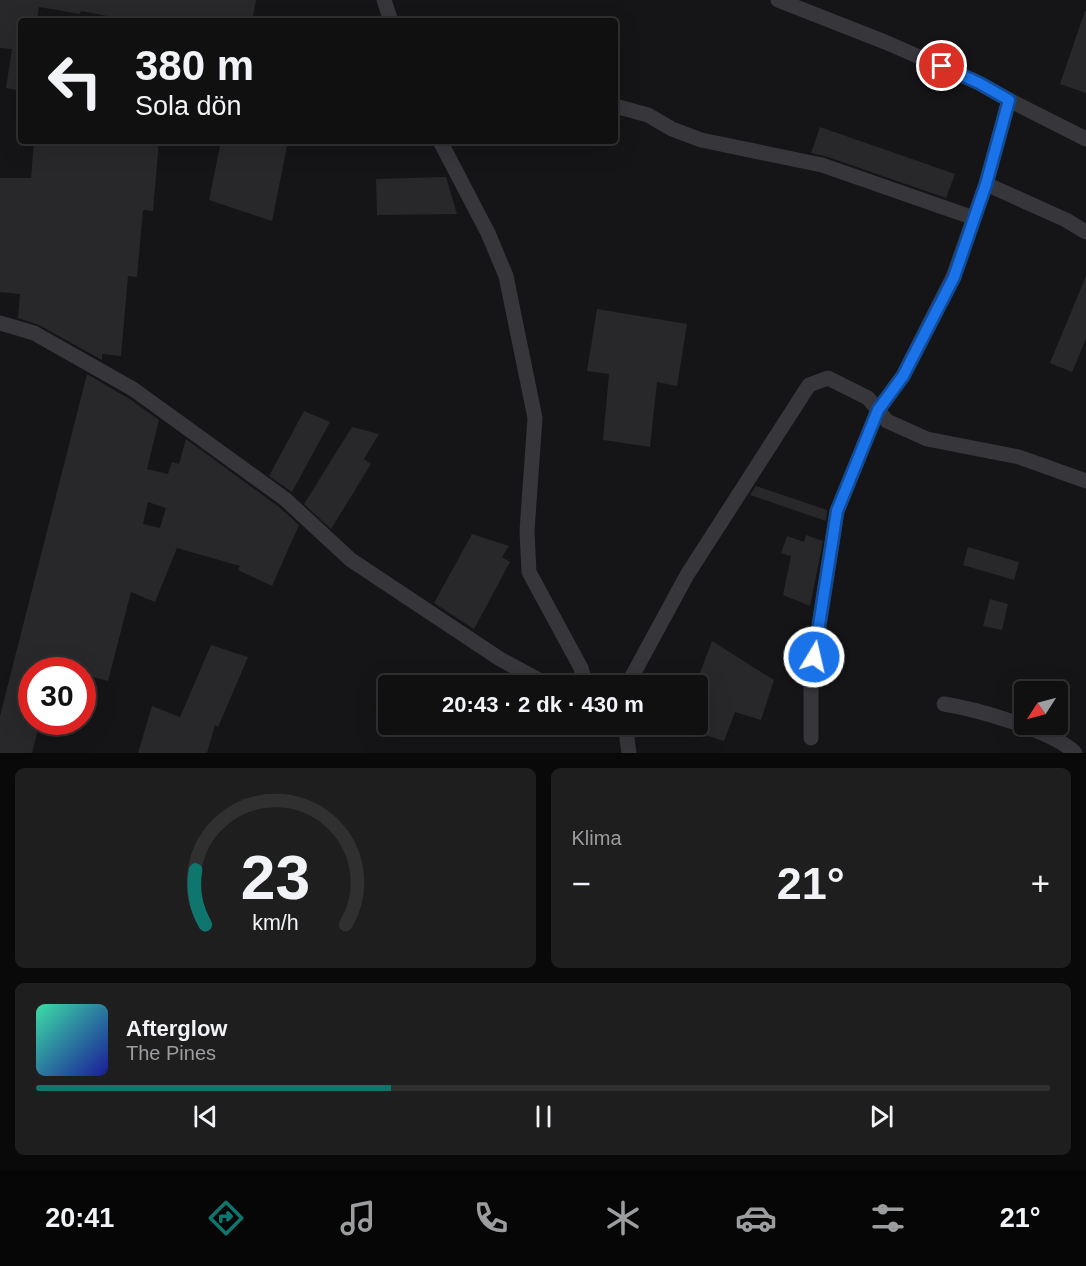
<!DOCTYPE html>
<html lang="tr">
<meta charset="utf-8">
<style>
:root{--surface:#101011;--page:#1e1e1f;--text:#f1f3f6;--muted:#9c9d9f;--line:#303031;--accent:#0f766e}
body{margin:0;font-family:Arial,sans-serif;background:var(--page);color:var(--text);height:100vh;display:flex;flex-direction:column;font-size:22px;white-space:nowrap}
*{box-sizing:border-box;margin:0}
p{font-size:20px;color:var(--muted)}
.icon{flex:none;width:33px;height:33px;fill:none;stroke:currentColor;stroke-width:2;stroke-linecap:round;stroke-linejoin:round}
.map{position:relative;height:753px;overflow:hidden}
.drawer{display:flex;flex-direction:column;gap:15px;padding:15px;background:#090909;flex:1}
.drawer>*{flex:none}
.guide{position:absolute;left:18px;top:18px;width:600px;height:126px;border-radius:6px;box-shadow:0 6px 24px #0002,0 0 0 2px var(--line);background:#101011;color:var(--text);overflow:hidden}
.needle{width:39px;rotate:234deg}
.tools{position:absolute;left:1014px;top:681px;display:grid;gap:12px}
.tools a{display:grid;place-items:center;width:54px;height:54px;border-radius:6px;background:var(--surface);box-shadow:0 6px 24px #0002,0 0 0 2px var(--line);font-size:30px}
.speed{position:absolute;left:18px;top:657px;display:flex;gap:12px;font-size:30px;font-weight:700;text-align:center}
.speed>*{display:grid;place-content:center;width:78px;height:78px;border-radius:50%;background:var(--surface);box-shadow:0 6px 24px #0002,0 0 0 2px var(--line);line-height:1}
.speed .limit{border:9px solid #d22;background:#fff;color:#111}
.pin{position:absolute;display:grid;place-items:center;width:51px;height:51px;color:#fff;margin:-26px;border:3px solid #fff;border-radius:50%;box-shadow:0 2px 6px #0007}
.me{position:absolute;width:66px;margin:-33px;rotate:9deg;stroke-linejoin:round;filter:drop-shadow(0 0 4px #0008)}
.turn{display:flex;align-items:center;gap:21px;height:126px;padding:0 18px;font-size:27px}
.turn .icon{width:78px;height:78px;stroke-width:2.5}
.turn b{display:block;font-size:42px;line-height:51px}
.big{font-size:45px;font-weight:600;line-height:1.1}
.drawer .card{flex:1;display:flex;flex-direction:column;justify-content:center;gap:9px;min-width:0;padding:0 21px;border-radius:9px;background:var(--page)}
.drawer .dial{align-items:center;gap:0}
.dial svg{height:156px;overflow:visible;fill:none;stroke:var(--line);stroke-width:7;stroke-linecap:round;text-anchor:middle}
.dial text{fill:var(--text);stroke:none}
.song{display:flex;align-items:center;gap:18px}
.cover{width:72px;height:72px;border-radius:9px;background:linear-gradient(135deg,hsl(160 70% 55%),hsl(240 70% 35%))}
.played{height:6px;border-radius:3px;background:linear-gradient(90deg,var(--accent) 35%,var(--line) 35%)}
.keys{display:flex;justify-content:space-around;direction:ltr}
.heat{display:flex;justify-content:space-between;align-items:center;font-size:33px;direction:ltr}
.drawer .tiles{flex:1;display:grid;gap:15px;grid-template-columns:1fr 1fr}
.card:last-child{grid-column:span 2}
.trip{position:absolute;left:378px;top:675px;width:330px;height:60px;border-radius:6px;background:var(--surface);box-shadow:0 6px 24px #0002,0 0 0 2px var(--line);font-weight:600;line-height:60px;text-align:center}
.tabs{display:flex;height:96px;justify-content:space-around;align-items:center;background:#060607;color:var(--muted)}
.tabs .icon{width:42px;height:42px}
.tabs .on{color:var(--accent)}
.tabs b{font-size:27px;color:var(--text)}
.map>svg:first-child{display:block}
</style>
<div class="map">
<svg width="1086" height="753" viewBox="0 0 1086 753">
<rect width="100%" height="100%" fill="#151517"/>
<g fill="#28282b" fill-rule="evenodd">
<polygon points="0,0 256,0 252,21 133,21 81,11 80,14 39,7 37,21 21,21 21,91 6,88 12,49 0,48"/>
<polygon points="1085,11 1086,11 1086,93 1060,84"/>
<polygon points="820,127 955,174 946,198 825,156 811,153"/>
<polygon points="34,141 159,141 153,211 143,210 137,277 128,276 121,356 102,354 102,360 39,325 18,318 20,294 0,292 0,178 31,178"/>
<polygon points="221,141 288,141 272,221 209,200"/>
<polygon points="446,177 457,214 377,215 376,179"/>
<polygon points="1086,276 1086,339 1072,372 1050,363"/>
<polygon points="597,309 687,324 677,386 657,382 650,447 603,440 609,374 587,371"/>
<path d="M87 374 131 400 159 420 147 469 168 474 172 462 179 464 186 439 279 507 299 525 272 586 238 570 240 566 177 548 155 602 131 592 108 681 82 674V670H69L54 667 53 670H32V722H40L32 753H0V716ZM148 502 166 508 160 528 143 524Z"/>
<polygon points="304,411 330,422 292,492 269,476"/>
<polygon points="352,427 379,434 364,459 371,464 331,529 304,504"/>
<polygon points="756,486 827,510 826,521 750,495"/>
<polygon points="472,534 509,546 502,557 510,562 474,629 434,603"/>
<polygon points="806,535 823,541 810,606 783,595 791,556 781,553 787,536 804,542"/>
<polygon points="968,547 1019,562 1014,580 963,565"/>
<polygon points="990,599 1008,604 1002,630 983,626"/>
<polygon points="712,641 774,680 761,720 735,712 724,741 677,726 678,724 698,724 698,686 695,686"/>
<polygon points="211,645 248,657 218,727 215,725 207,753 138,753 152,706 180,717"/>
</g>
<g fill="none" stroke-linecap="round" stroke-linejoin="round">
<g stroke="#36363b" stroke-width="15">
<polyline points="384,0 391,21"/>
<polyline points="778,0 885,42 979,83 1009,100 1086,139"/>
<polyline points="615,106 648,115 672,129 701,140 822,165 974,218"/>
<polyline points="440,141 488,233 506,276 535,418 527,531 529,572 581,668 586,686"/>
<polyline points="986,184 1066,220 1086,232"/>
<polyline points="0,323 34,333 133,389 285,499 351,560 500,659 550,686"/>
<polyline points="629,686 630,680 687,575 809,385 828,378 868,398 887,421 927,439 1019,457 1086,481"/>
<path d="M944 704C976 709 1054 731 1075 753"/>
<polyline points="625,724 629,753"/>
<polyline points="811,738 811,677 837,511 878,410 903,376 953,277 986,184 1009,100"/>
</g>
</g>
<g fill="none" stroke-linecap="round" stroke-linejoin="round">
<g stroke="#114b97" stroke-width="15">
<polyline id="route" points="814,657 837,511 878,410 903,376 954,277 986,184 1009,100 979,83 942,66"/>
</g>
<use href="#route" stroke="#1a73e8" stroke-width="10"/>
</g>
</svg>
<div class="tools">
<a><svg class="needle" viewBox="-14 -14 28 28"><path d="M0-13l5 13h-10z" fill="#e53935"/><path d="M0 13l5-13h-10z" fill="#9c9d9f"/></svg></a>
</div>
<div class="speed"><div class="limit">30</div></div>
<div class="pin" style="left:942px;top:66px;background:#d93025"><svg class="icon" aria-label="arrive" viewBox="0 0 24 24"><path d="M6 21V4h12l-3 4 3 4H6"/></svg></div>
<svg class="me" style="left:814px;top:657px" viewBox="-20 -20 40 40"><circle r="17" fill="#1a73e8" stroke="#fff" stroke-width="3"/><path d="M0-11L8 9 0 5-8 9z" fill="#fff"/></svg>
<div class="trip">20:43 · 2 dk · 430 m</div>
<div class="guide">
<div class="turn"><svg class="icon" aria-label="left" viewBox="0 0 24 24"><path d="M17 20v-9H6M10 6l-5 5 5 5"/></svg><div><b>380 m</b>Sola dön</div></div>
</div>
</div>
<section class="drawer">
<div class="tiles">
<div class="card dial"><svg viewBox="0 0 100 80">
<path d="M14 69A42 42 0 1 1 86 69"/>
<path d="M14 69A42 42 0 0 1 9 41" stroke="#0f766e"/>
<text x="50" y="56" font-size="32" font-weight="700">23</text>
<text x="50" y="72" font-size="11">km/h</text>
</svg></div>
<div class="card"><p>Klima</p>
<div class="heat"><a>−</a><b class="big">21°</b><a>+</a></div>
</div>
<div class="card">
<div class="song"><i class="cover"></i><div><b>Afterglow</b><p>The Pines</p></div></div>
<div class="played"></div>
<div class="keys"><svg class="icon" aria-label="previous" viewBox="0 0 24 24"><path d="M18 5L8 12l10 7zM5 5v14"/></svg><svg class="icon" aria-label="pause" viewBox="0 0 24 24"><path d="M8 5v14M16 5v14"/></svg><svg class="icon" aria-label="next" viewBox="0 0 24 24"><path d="M6 5l10 7-10 7zM19 5v14"/></svg></div>
</div>
</div>
</section>
<nav class="tabs">
<b>20:41</b>
<svg class="icon on" aria-label="directions" viewBox="0 0 24 24"><path d="M12 3l9 9-9 9-9-9zM9 14v-3h6M13 9l2 2-2 2"/></svg>
<svg class="icon" aria-label="music" viewBox="0 0 24 24"><path d="M9 18V5l10-2v13"/><circle cx="6" cy="18" r="3"/><circle cx="16" cy="16" r="3"/></svg>
<svg class="icon" aria-label="phone" viewBox="0 0 24 24"><path d="M5 4h4l2 5-3 2q2 4 5 5l2-3 5 2v4C11 20 4 13 5 4z"/></svg>
<svg class="icon" aria-label="climate" viewBox="0 0 24 24"><path d="M12 3v18M4 7l16 10M4 17L20 7"/></svg>
<svg class="icon" aria-label="car" viewBox="0 0 24 24"><path d="M5 17H2v-5l4-1 3-4h7l3 4 3 1v5h-3M9 17h6M6 11h13"/><circle cx="7" cy="17" r="2"/><circle cx="17" cy="17" r="2"/></svg>
<svg class="icon" aria-label="filters" viewBox="0 0 24 24"><path d="M4 7h16M4 17h16"/><circle cx="9" cy="7" r="2"/><circle cx="15" cy="17" r="2"/></svg>
<b>21°</b>
</nav>
